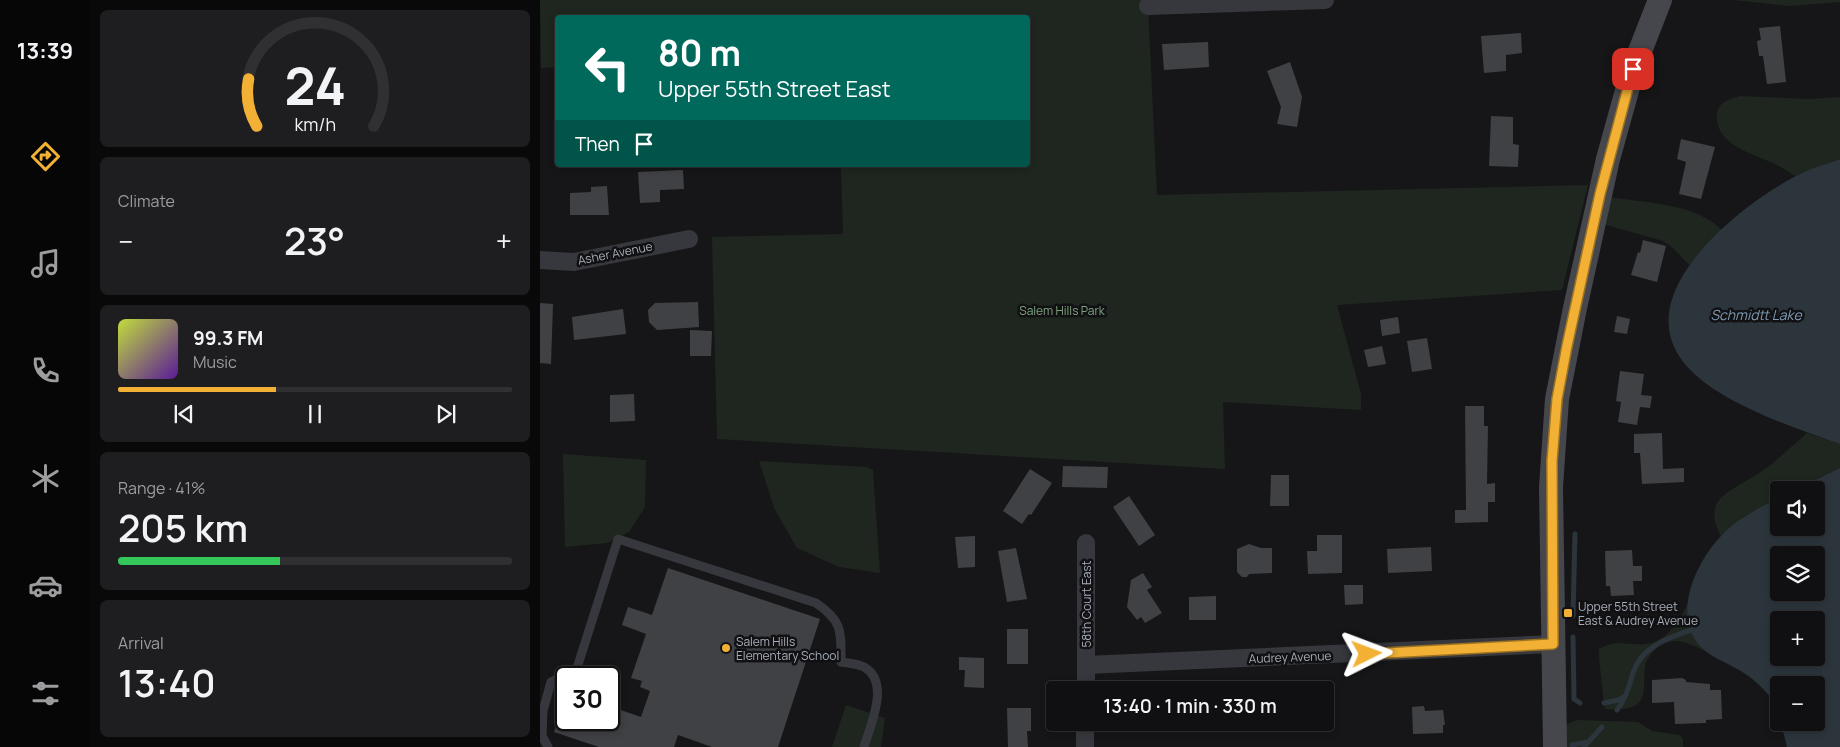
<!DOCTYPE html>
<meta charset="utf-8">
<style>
:root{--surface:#101012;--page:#1e1e20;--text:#f1f3f6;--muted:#9c9d9f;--line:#303032;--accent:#f2b134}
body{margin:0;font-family:Manrope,sans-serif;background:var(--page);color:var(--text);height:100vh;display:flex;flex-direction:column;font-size:19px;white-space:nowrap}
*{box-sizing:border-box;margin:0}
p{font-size:16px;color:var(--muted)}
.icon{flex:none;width:28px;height:28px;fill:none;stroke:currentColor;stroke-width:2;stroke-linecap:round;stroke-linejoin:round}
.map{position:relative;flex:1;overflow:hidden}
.details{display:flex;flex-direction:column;gap:10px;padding:10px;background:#09090a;width:450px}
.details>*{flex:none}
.hud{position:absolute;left:15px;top:15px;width:475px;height:152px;border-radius:5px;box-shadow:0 2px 8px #0003,0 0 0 1px var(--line);background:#00695c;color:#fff;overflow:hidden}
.buttons{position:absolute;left:1230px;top:481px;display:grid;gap:10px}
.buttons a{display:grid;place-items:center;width:55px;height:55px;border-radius:5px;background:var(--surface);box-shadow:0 2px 8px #0003,0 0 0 1px var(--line);font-size:25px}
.speed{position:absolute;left:15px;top:666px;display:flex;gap:10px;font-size:25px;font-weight:700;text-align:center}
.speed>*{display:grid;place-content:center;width:65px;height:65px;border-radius:50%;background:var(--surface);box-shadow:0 2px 8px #0003,0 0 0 1px var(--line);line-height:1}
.speed .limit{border:2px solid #111;border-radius:8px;background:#fff;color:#111}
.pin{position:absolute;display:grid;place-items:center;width:42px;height:42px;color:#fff;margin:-21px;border-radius:10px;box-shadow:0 2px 8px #0006}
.me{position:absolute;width:55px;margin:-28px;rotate:87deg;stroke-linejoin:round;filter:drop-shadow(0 0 4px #0008)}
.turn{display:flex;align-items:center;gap:18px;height:105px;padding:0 20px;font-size:22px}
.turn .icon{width:65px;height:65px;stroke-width:2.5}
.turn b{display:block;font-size:35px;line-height:42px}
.then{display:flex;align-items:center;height:48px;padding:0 20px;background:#0003;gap:10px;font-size:19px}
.big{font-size:38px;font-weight:600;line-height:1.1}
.details .tile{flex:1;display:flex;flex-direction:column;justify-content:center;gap:8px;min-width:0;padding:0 18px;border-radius:8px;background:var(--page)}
.details .dial{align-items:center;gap:0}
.dial svg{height:130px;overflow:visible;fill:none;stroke:var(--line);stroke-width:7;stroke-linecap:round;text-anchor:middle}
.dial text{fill:var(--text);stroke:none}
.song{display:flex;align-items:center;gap:15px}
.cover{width:60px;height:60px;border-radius:8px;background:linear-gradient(135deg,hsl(70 70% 55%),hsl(270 70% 35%))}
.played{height:5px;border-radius:2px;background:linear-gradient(90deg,var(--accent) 40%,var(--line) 40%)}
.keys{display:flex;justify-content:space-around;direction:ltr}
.heat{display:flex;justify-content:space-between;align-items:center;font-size:28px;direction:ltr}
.charge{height:8px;border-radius:4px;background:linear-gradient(90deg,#34c759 41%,var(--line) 0)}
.trip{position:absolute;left:506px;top:681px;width:288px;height:50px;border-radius:5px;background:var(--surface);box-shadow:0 2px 8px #0003,0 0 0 1px var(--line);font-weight:600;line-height:50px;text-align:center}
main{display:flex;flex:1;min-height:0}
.dock{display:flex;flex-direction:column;width:90px;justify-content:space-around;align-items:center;background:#060607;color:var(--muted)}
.dock .icon{width:35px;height:35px}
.dock .on{color:var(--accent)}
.dock b{font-size:22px;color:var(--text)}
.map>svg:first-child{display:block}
</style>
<main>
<nav class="dock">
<b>13:39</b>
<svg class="icon on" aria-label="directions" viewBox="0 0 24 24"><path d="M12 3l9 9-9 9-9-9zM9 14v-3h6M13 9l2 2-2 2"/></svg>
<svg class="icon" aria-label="music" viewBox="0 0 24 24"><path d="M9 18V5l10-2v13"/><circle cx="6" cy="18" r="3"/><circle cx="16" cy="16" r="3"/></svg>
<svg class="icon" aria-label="phone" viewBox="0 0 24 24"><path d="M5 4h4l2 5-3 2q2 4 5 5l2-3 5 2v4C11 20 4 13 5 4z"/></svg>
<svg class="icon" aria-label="climate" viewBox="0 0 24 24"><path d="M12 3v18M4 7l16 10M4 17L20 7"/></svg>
<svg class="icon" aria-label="car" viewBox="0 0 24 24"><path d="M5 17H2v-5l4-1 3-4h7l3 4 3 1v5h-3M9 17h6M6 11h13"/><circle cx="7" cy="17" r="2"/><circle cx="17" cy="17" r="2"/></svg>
<svg class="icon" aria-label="filters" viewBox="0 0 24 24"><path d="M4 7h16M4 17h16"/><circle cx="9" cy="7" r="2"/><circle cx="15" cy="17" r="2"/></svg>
</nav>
<section class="details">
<div class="tile dial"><svg viewBox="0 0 100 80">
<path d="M14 69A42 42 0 1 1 86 69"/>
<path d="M14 69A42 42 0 0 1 9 40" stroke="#f2b134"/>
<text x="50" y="56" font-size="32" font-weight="700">24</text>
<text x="50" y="72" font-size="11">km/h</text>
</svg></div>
<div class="tile"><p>Climate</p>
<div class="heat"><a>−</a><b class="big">23°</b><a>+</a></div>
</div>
<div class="tile">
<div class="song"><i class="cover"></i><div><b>99.3 FM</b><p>Music</p></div></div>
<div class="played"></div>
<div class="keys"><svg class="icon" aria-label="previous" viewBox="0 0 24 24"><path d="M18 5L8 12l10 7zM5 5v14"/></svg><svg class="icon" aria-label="pause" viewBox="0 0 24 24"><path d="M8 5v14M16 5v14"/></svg><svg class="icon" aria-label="next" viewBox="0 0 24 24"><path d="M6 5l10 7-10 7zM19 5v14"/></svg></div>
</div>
<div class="tile"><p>Range · 41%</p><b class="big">205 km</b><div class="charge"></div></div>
<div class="tile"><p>Arrival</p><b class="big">13:40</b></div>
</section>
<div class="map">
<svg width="1300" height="747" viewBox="0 0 1300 747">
<rect width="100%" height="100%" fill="#161618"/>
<g fill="#1e261f">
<polygon points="0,0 785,0 608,6 617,195 1048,185 1022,290 797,305 821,394 821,410 683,402 685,469 177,439 172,237 303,234 301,165 488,165 488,18 18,18 17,67 1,68"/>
<polygon points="1193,0 1300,0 1300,2 1250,6"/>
<path d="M1200 96 1269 99 1300 97V159L1255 176C1249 172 1242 167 1235 164 1214 154 1174 145 1177 114 1178 102 1190 99 1200 96Z"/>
<path d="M1069 197C1106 203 1155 203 1182 230L1149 265 1132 247 1123 241 1063 224Z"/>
<path d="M1267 433 1300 444V468L1255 490H1239V498L1205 516 1181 536C1175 525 1170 511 1180 499 1189 489 1213 478 1225 469 1240 458 1253 445 1267 433Z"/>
<polygon points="23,454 106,460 105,507 89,532 67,543 25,547"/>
<polygon points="219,461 327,467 333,470 340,573 299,567 257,548 234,508"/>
<path d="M1149 598 1148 618 1168 653 1174 656C1156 647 1136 632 1117 648 1111 653 1106 659 1105 667 1102 683 1110 703 1088 708 1080 710 1073 710 1065 709 1064 703 1058 653 1059 649 1085 633 1105 659 1132 629 1140 620 1146 609 1149 598Z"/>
<polygon points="306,705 345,718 341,747 292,747"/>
<polygon points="1037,720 1098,722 1112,731 1140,735 1143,739 1143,747 1025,747 1025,725"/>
</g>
<g fill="#2c353c" fill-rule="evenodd">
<path d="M1300 159V444C1253 427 1167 400 1139 356 1095 287 1202 205 1254 177 1268 169 1285 165 1300 159Z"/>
<path d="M1300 468V747H1247L1241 723 1276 722V685H1239V712C1232 695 1213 677 1197 669 1185 662 1171 657 1161 647 1131 616 1156 562 1181 536 1197 519 1218 508 1239 498V528H1276V490H1255ZM1239 555H1276V592H1239ZM1239 620H1276V658H1239Z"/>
</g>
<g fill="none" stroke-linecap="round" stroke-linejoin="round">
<g stroke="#2c353c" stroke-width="5">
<polyline points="1033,616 1035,534"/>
<polyline points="1033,637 1034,699 1040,703"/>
<polyline points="1064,703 1079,700 1085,696"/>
<path d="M1077 710C1086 699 1089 686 1093 673 1101 647 1128 638 1151 630"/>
<polyline points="1032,745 1048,742"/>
<polyline points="1044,747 1062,727"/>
</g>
</g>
<g fill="#404145">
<polygon points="1240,26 1246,82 1227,84 1223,56 1219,56 1217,41 1221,40 1219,28"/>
<polygon points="981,33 982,53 966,55 966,71 944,73 941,36"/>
<polygon points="668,42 669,67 624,70 622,44"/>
<polygon points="750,62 762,97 757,127 737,124 741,107 727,71"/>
<polygon points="951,116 973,117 973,144 979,145 978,167 949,166"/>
<polygon points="1141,139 1175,147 1161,199 1139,194 1146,162 1137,159"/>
<polygon points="143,170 144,189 120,190 120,202 100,203 98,172"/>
<polygon points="67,186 69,215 30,215 30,193 51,192 51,187"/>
<polygon points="1103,240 1126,246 1117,282 1091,275 1098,252 1100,253"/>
<polygon points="158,302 159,327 117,330 109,322 108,310 115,303"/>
<polygon points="0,303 13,304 11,364 0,363"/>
<polygon points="83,309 86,334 34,340 32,317"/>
<polygon points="1077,316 1090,319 1087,334 1074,332"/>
<polygon points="858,317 860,333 842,336 840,320"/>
<polygon points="150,330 172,331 171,356 150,356"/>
<polygon points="887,338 892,369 872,372 867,341"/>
<polygon points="842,346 846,364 828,367 824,350"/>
<polygon points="1080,371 1104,374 1101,395 1112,396 1110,408 1100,407 1097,425 1078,422 1081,402 1076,401"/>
<polygon points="94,394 95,421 70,422 70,395"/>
<polygon points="925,406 944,406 944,426 948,426 947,484 955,483 955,502 948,502 948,522 915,523 915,510 926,510"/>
<polygon points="1122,433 1123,469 1144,468 1144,482 1102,484 1100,453 1094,453 1094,434"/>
<polygon points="523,466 568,467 567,488 522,487"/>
<polygon points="490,469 512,483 491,515 489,514 482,524 463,511"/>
<polygon points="731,475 749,475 749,506 730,506"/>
<polygon points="589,496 615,535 599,546 573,507"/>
<polygon points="777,535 802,535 802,573 768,574 767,551 777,551"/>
<polygon points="435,536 435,567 418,568 415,537"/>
<polygon points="709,544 721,548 732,548 732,573 709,574 707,577 702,577 697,572 697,549"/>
<polygon points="891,547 892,571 848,573 847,549"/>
<polygon points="476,548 487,599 467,602 458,551"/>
<polygon points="1092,550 1093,566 1102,566 1102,581 1093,581 1094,595 1071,596 1070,586 1066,586 1065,551"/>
<polygon points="128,568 280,619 238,747 172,747 138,735 134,747 59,747 14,732 18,720 69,720 69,706 101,717 110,691 100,687 102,681 91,678 106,634 82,625 88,607 112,615"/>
<polygon points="603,573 612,587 607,590 622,613 605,623 601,617 597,620 587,607 591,580"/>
<polygon points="804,585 823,585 823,604 805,605"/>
<polygon points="676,596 676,620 649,620 649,597"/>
<rect x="467" y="629" width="21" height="35"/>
<polygon points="419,657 444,658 444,688 424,687 425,670 419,670"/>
<polygon points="1142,678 1146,680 1146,682 1170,684 1170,690 1181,690 1182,719 1166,720 1166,723 1135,724 1134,702 1112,703 1112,680"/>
<polygon points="884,706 885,711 903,710 905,725 903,725 903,733 873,734 872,707"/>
<polygon points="467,708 491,708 491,731 487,731 488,747 468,747"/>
</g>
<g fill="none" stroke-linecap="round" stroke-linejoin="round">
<path stroke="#37383d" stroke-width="9" d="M8 747 2 736 3 711 11 682 37 668 78 539 276 603C303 621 301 632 301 662 308 663 319 664 324 667 351 682 330 726 324 747"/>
<g stroke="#37383d" stroke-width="18">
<polyline points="608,6 785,0"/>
<polyline points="0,260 34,262 149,239"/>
<polyline points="546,543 546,690"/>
<polyline points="546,665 1013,644"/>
<polyline points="545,747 545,722"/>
</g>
<polyline stroke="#45474d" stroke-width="24" points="1015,747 1011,487 1017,399 1035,308 1068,159 1093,69 1120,0"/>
</g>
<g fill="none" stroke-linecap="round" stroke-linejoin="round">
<g stroke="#9d7322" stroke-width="12">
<polyline id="route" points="827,654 1013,644 1012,461 1017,399 1027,346 1060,194 1093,69"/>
</g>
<use href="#route" stroke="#f2b134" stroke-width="9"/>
</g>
<g fill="#f2b134" stroke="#111113" stroke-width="2">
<rect x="1023" y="608" width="10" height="10" rx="2.5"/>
<circle cx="186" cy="648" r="5"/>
</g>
<g text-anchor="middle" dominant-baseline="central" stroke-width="5" stroke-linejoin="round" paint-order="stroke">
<g font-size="12" fill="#a8adb8" stroke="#111113">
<text transform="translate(75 253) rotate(-11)">Asher Avenue</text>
<text transform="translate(546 604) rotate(-90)">58th Court East</text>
<text transform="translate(750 657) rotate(-2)">Audrey Avenue</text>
</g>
<g font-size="12" fill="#7fa381" stroke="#111113">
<text x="522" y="310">Salem Hills Park</text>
</g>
<g font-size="12" fill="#a8adb8" stroke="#111113" text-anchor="start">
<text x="1038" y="606">Upper 55th Street<tspan x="1038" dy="14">East &amp; Audrey Avenue</tspan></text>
<text x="196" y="641">Salem Hills<tspan x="196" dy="14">Elementary School</tspan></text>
</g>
<g font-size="14" font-style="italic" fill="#7f9bb3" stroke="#111113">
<text x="1216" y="314">Schmidtt Lake</text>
</g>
</g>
</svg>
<div class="buttons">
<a><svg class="icon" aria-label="sound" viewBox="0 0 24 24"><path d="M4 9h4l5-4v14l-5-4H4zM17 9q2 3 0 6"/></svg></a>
<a><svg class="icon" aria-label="layers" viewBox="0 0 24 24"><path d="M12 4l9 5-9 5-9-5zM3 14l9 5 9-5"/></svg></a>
<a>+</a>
<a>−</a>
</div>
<div class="speed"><div class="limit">30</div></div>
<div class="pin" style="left:1093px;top:69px;background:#d93025"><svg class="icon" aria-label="arrive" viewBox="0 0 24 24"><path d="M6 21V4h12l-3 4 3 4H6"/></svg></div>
<svg class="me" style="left:827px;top:654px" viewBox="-20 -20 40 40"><path d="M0-17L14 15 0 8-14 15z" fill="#f2b134" stroke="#fff" stroke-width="4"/></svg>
<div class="trip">13:40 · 1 min · 330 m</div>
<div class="hud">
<div class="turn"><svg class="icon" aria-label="left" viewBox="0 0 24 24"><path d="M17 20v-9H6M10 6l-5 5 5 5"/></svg><div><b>80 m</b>Upper 55th Street East</div></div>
<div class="then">Then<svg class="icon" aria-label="arrive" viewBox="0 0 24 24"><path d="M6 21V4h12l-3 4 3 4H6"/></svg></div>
</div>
</div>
</main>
